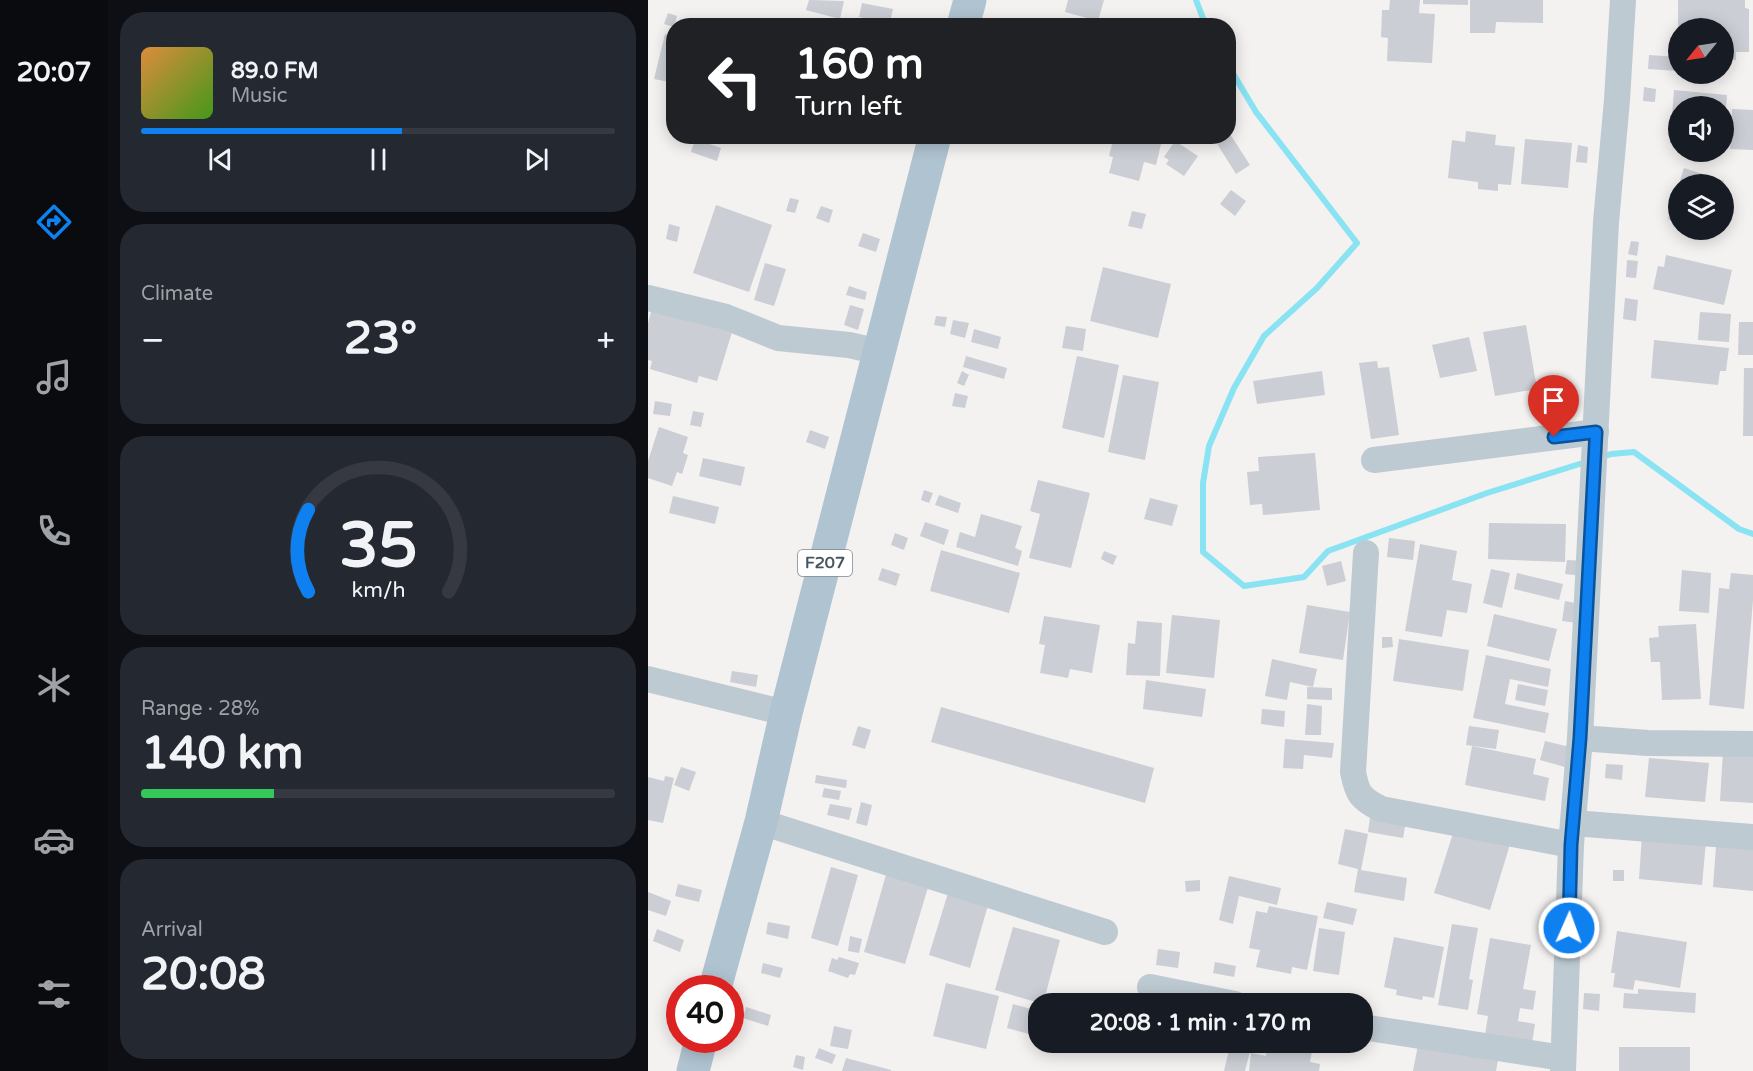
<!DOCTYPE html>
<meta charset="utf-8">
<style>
:root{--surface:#171b24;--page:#242831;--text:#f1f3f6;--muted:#9ea1a6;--line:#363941;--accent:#0e80f0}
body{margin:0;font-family:"Varela Round",sans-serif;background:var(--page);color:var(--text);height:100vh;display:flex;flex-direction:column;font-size:22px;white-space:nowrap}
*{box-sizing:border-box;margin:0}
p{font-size:20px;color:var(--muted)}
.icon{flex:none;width:33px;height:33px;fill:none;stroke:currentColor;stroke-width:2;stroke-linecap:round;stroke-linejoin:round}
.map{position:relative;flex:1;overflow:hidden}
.details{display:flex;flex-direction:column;gap:12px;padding:12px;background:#0d0f14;width:540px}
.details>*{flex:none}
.guide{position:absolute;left:18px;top:18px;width:570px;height:126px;border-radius:24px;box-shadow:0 3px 15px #0003;background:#202124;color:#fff;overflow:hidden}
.needle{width:39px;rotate:240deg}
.buttons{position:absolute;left:1020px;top:18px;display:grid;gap:12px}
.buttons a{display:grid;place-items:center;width:66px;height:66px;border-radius:50%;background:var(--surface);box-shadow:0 3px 15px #0003;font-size:30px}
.speed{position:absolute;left:18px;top:975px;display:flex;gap:12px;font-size:30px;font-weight:700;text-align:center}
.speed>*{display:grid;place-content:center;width:78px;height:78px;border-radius:50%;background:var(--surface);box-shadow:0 3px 15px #0003;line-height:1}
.speed .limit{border:9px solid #d22;background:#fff;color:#111}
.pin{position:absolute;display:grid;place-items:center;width:51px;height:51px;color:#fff;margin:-62px -26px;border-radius:50% 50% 50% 0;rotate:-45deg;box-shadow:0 0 6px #0007}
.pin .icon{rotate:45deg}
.me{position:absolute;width:66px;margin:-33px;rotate:2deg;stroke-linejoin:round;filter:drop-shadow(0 0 4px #0008)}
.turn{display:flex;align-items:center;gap:21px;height:126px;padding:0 30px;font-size:27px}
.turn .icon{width:78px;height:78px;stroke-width:2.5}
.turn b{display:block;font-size:42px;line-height:51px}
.big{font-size:45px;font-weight:700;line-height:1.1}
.details .card{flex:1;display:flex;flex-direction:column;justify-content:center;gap:9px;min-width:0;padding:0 21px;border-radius:24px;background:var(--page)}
.details .dial{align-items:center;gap:0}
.dial svg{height:156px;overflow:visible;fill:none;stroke:var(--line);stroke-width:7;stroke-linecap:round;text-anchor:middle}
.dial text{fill:var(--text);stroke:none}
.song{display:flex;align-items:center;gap:18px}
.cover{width:72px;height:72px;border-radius:9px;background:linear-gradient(135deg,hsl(30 70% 55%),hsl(100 70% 35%))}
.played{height:6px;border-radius:3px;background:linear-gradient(90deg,var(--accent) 55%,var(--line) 55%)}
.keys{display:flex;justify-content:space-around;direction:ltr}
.heat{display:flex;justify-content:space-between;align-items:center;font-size:33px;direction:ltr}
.charge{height:9px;border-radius:4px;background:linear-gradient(90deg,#34c759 28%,var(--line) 0)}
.trip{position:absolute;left:380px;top:993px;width:345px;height:60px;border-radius:24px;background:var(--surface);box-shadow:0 3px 15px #0003;font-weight:700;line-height:60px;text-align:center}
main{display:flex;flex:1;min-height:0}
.tab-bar{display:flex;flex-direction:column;width:108px;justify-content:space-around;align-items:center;background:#090b0e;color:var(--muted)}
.tab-bar .icon{width:42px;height:42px}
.tab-bar .selected{color:var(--accent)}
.tab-bar b{font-size:27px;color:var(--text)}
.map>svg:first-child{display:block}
</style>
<main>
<nav class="tab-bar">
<b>20:07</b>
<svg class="icon selected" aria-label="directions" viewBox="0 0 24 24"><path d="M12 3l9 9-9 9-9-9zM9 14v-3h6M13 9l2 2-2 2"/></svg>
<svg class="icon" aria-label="music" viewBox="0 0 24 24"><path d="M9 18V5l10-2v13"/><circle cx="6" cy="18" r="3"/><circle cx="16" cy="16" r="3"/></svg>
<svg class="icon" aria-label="phone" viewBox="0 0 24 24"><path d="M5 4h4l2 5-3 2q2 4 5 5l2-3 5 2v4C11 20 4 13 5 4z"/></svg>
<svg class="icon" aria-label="climate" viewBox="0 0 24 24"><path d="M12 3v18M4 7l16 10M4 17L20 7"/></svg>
<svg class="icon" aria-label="car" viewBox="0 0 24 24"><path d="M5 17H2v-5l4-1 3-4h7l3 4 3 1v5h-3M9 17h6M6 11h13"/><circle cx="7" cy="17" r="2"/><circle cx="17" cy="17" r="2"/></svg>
<svg class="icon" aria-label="filters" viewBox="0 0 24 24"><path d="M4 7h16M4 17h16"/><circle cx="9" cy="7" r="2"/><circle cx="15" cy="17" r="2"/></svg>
</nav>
<section class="details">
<div class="card">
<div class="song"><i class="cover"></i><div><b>89.0 FM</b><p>Music</p></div></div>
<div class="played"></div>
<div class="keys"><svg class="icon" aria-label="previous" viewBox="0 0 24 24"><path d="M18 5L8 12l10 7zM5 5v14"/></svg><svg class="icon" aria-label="pause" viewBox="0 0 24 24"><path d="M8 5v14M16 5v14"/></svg><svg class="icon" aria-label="next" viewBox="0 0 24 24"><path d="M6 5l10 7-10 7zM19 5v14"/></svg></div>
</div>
<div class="card"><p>Climate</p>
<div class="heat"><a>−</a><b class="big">23°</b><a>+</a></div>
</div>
<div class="card dial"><svg viewBox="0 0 100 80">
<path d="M14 69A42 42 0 1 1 86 69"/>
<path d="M14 69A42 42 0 0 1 14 27" stroke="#0e80f0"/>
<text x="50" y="56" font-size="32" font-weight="700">35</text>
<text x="50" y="72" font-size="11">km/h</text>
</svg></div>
<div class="card"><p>Range · 28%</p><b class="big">140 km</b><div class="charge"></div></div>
<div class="card"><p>Arrival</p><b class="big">20:08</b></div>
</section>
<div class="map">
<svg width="1105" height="1071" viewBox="0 0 1105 1071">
<rect width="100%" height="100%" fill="#f4f1f1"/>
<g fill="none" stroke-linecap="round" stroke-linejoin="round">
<g stroke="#89e3f2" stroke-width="6">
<polyline points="548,0 558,26"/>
<polyline points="580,65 608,112 709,243 669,288 616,336 586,388 561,446 555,483 555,552 596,586 656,577 680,551 839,493 938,462"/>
<polyline points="954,457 963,454 986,452 1091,529 1105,534"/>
</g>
</g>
<g fill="#cbced4">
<polygon points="161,0 196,1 192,19 158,10"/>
<polygon points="420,0 456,0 450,21 417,12"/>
<polygon points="742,0 772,0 771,13 787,14 784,63 739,61 740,38 733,37 734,10 741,10"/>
<polygon points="775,0 820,0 820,5 775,4"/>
<polygon points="822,0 895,0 895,23 848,22 847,33 822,33"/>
<polygon points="1030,0 1097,0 1097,8 1101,9 1101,52 1088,52 1088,60 1076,60 1076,28 1030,28"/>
<polygon points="214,3 245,9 242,23 211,17"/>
<polygon points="20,13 29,16 26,27 16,24"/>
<polygon points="132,18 157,25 157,26 130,26"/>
<polygon points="17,34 26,36 26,83 6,79"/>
<polygon points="1001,55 1030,57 1030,71 1000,69"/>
<polygon points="996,87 1008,89 1007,102 995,101"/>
<polygon points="1026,90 1079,95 1077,121 1076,121 1076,106 1030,106 1030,143 1022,143"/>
<polygon points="1084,109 1105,110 1105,150 1082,149"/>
<polygon points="818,131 848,135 847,145 867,147 863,185 850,184 850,191 830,189 830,182 800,178 804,140 817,142"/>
<polygon points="582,134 602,165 588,174 568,142 580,136"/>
<polygon points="478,136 502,136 514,140 508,165 496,162 491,181 461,173 465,157 461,156 465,140 476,143"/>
<polygon points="47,139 73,148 69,161 43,152"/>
<polygon points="877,139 924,143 920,188 873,184"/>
<polygon points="527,141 550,156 536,176 518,164 521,160 516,157"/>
<polygon points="930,145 940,147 939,163 928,162"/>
<polygon points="1036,168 1076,181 1075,184 1031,184"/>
<polygon points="1030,188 1030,223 1020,219"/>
<polygon points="583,190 598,201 587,216 572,204"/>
<polygon points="142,198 151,200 147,213 138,211"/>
<polygon points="68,205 124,225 101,292 45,273"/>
<polygon points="173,206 185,210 181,223 168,218"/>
<polygon points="484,211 498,214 494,229 480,226"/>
<polygon points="21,224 32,227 29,242 18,239"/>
<polygon points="215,233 232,239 228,252 210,246"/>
<polygon points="983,241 991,242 989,256 980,254"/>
<polygon points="1018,255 1084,270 1076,305 1005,289 1010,266 1016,267"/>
<polygon points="979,260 990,261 988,278 978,277"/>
<polygon points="117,263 138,269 126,306 106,300"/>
<polygon points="455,267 523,284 510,338 442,321"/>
<polygon points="201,286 219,292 217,300 198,295"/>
<polygon points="977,298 990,300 988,321 975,319"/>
<polygon points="5,305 85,329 69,381 51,376 49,383 2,369 4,361 0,360 0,323"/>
<polygon points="202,305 216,309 210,330 196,325"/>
<polygon points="1052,312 1083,314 1081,342 1050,340"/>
<polygon points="288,316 299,317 297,327 286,325"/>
<polygon points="305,320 321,323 317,338 302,334"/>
<polygon points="1091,322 1105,322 1105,355 1090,355"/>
<polygon points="878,325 889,389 847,396 835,332"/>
<polygon points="418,326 438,329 435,351 414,348"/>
<polygon points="326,329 353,337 350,349 323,342"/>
<polygon points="821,337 829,371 792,378 784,345"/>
<polygon points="1006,340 1081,348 1078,371 1072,371 1070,385 1003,378"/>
<polygon points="318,356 359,368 356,379 315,367"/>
<polygon points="429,356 471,365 456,438 414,428"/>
<polygon points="729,361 730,368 741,367 751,435 723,439 711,363"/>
<polygon points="1096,368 1105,368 1105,436 1095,436"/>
<polygon points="314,371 321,375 316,386 309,383"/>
<polygon points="674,371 677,395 609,404 605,381"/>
<polygon points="475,375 511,382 497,460 460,452"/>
<polygon points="307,393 320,396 317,408 304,406"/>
<polygon points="7,401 24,404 22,416 5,414"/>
<polygon points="45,411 56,413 53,427 42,425"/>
<polygon points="11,427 40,437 35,453 40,455 34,474 29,472 24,486 0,478 0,461"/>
<polygon points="162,430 181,437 177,449 158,442"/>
<polygon points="667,453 672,510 615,515 614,504 602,505 599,472 611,471 610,457"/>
<polygon points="55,458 97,467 93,486 51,476"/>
<polygon points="390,480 442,493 423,568 381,558 392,514 382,511"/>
<polygon points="276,490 285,493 281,503 273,500"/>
<polygon points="291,495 313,503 310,513 287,505"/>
<polygon points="25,496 71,507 67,524 21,513"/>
<polygon points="502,498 530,505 524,526 496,519"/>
<polygon points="333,514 374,526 367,548 374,551 370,566 308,547 312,532 327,537"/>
<polygon points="277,522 301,530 296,545 272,536"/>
<polygon points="841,523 918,524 917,562 840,559"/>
<polygon points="247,533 260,538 256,550 243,545"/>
<polygon points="741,538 767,541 765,560 739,557"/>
<polygon points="772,544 809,551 804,580 824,584 819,613 799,610 794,637 757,631"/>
<polygon points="293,550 372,573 361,613 282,591"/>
<polygon points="456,551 469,556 465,565 453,559"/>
<polygon points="919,560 936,561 934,576 917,574"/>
<polygon points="693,561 698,581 679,586 674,566"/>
<polygon points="234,568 252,574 248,586 230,580"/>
<polygon points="843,569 862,573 854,608 835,603"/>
<polygon points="1034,570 1063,573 1061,613 1031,611"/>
<polygon points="869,573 915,584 911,600 866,589"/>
<polygon points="1083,573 1105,575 1105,600 1096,709 1061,705 1071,588 1081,589"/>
<polygon points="917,601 932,604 929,623 914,621"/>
<polygon points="659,605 702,612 695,660 651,653"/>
<polygon points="846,614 909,629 901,661 839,646"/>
<polygon points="524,615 572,620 566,678 518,673"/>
<polygon points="396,616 452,625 444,673 422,669 420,678 392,673 397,645 391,644"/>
<polygon points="489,621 514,623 512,676 478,675 480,643 487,644"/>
<polygon points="1048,624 1053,699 1014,700 1012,662 1003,662 1001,638 1011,637 1010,626"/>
<polygon points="734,637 744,637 745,647 734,648"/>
<polygon points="751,639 821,650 815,691 745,681"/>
<polygon points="838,655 903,669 900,687 862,679 857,704 901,713 897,733 825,718"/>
<polygon points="624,659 669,669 665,687 642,682 639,700 617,696"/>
<polygon points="84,671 110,675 108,687 82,682"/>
<polygon points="498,680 558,689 554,717 495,709"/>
<polygon points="870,684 900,690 897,706 867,700"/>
<polygon points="659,687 684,688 684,700 659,699"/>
<polygon points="659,704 674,706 673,735 657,735"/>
<polygon points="293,707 506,768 497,803 283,742"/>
<polygon points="614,709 637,711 636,727 613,724"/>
<polygon points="210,726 223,730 217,749 204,745"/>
<polygon points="821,726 851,730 848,749 818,745"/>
<polygon points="637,739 686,743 684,758 656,755 655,769 635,768"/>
<polygon points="897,741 922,747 917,767 892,760"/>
<polygon points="824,746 888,759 885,774 901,778 897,801 817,785"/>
<polygon points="1075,751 1105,753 1105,803 1072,801"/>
<polygon points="1001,758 1061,763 1057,802 997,797"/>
<polygon points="958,764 975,765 974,780 957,778"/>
<polygon points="33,767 48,772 41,791 26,785"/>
<polygon points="168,775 199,780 198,788 167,783"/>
<polygon points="17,776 26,778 15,823 0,820 0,777 16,781"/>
<polygon points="176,788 193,791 191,800 174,797"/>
<polygon points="213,802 224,805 219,826 208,823"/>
<polygon points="182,804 204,808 201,820 179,815"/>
<polygon points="723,810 759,816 755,838 720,832"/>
<polygon points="808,824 863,841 842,910 786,893"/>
<polygon points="697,829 720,834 713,870 759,878 756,901 706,892 710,869 690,864"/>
<polygon points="994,835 1058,841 1054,885 991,879"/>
<polygon points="1105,843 1105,891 1065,887 1068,846"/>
<polygon points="183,867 210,875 190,946 163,938"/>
<rect x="965" y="870" width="11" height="11"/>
<polygon points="239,871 281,884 257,964 216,952"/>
<polygon points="581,876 633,888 629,905 591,896 585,924 571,920"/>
<polygon points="552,880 552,891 538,892 537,881"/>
<polygon points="30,884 54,890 51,902 27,896"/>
<polygon points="0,892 23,901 18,916 0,910"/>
<polygon points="300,893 340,905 322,968 281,955"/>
<polygon points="679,902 709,909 705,925 675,918"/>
<polygon points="621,906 670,916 659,970 644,967 643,974 608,967 612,950 601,948 608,911 619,913"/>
<polygon points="120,922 142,926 140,939 118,934"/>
<polygon points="804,924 830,928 821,979 825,980 820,1010 790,1005"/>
<polygon points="365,927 412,940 395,1004 347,990"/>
<polygon points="671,928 697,932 691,975 665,971"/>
<polygon points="9,929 36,940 32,952 5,941"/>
<polygon points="969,931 1039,942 1032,988 987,980 985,990 965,987 967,973 963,973"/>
<polygon points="202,936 214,939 211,953 200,951"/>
<polygon points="746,937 796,947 786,998 775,996 774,1000 748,995 749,990 736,987"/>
<polygon points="842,938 883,945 875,989 888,991 885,1010 872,1008 870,1021 887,1024 884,1043 837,1035 840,1016 829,1014"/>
<polygon points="510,949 532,952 530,968 508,965"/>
<polygon points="191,957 211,963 207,975 202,974 200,978 180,971 184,958 189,960"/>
<polygon points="567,962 588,966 586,977 565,973"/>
<polygon points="115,963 135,968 132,978 113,973"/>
<polygon points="298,983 351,996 338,1049 285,1036"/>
<polygon points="990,989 1048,993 1047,1013 975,1008 976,993 990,994"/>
<polygon points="936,993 952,994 951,1011 935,1009"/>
<polygon points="365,1004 390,1011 385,1035 359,1028"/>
<polygon points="98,1007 123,1015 120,1026 95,1018"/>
<polygon points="186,1026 204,1030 200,1049 182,1046"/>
<polygon points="620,1042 643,1042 665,1046 662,1062 672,1064 671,1071 601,1071 603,1053 618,1056"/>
<polygon points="770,1045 851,1055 848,1071 765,1071"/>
<polygon points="582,1046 602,1051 597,1071 576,1071"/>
<rect x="971" y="1047" width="71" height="24"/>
<polygon points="171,1048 188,1055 184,1064 167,1058"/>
<polygon points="148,1055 157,1057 155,1070 145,1067"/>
<polygon points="198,1058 243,1070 243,1071 194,1071"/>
</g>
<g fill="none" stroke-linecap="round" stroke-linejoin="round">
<g stroke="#becad1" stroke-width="26">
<polyline points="0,298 78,317 130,338 201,345 232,352"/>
<polyline points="726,460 948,432"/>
<path d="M718 553 705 772C709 794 713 799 733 809L923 845"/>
<polyline points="0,679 138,713"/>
<polyline points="932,738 1000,743 1105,744"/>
<polyline points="113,822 457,932"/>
<polyline points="925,823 1105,837"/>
<polyline points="502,987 587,1004"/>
<polyline points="714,1027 915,1058"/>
<polyline points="915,1071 923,845 932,738 958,222 969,100 975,0"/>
</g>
<g stroke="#b0c3d1" stroke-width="33">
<polyline points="315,26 322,0"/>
<polyline points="67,988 113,822 138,713 287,136"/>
<polyline points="45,1071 53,1040"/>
</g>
</g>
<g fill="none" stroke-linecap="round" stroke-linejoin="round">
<g stroke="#09539c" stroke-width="15">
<polyline id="route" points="906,437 948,432 932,738 923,845 921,928"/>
</g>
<use href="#route" stroke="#0e80f0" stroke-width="10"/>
</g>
<g text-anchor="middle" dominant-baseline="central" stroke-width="5" stroke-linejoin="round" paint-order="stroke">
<rect fill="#fff" stroke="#7f8990" stroke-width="1.5" x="150" y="550" width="54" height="26" rx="4.5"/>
<g font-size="16" font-weight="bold" fill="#485660">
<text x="177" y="563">F207</text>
</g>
</g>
</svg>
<div class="buttons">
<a><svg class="needle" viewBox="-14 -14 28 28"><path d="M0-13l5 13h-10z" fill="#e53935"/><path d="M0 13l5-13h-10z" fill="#9ea1a6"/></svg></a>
<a><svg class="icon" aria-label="sound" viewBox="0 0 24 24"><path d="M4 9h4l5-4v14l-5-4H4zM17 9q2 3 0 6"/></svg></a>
<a><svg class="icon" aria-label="layers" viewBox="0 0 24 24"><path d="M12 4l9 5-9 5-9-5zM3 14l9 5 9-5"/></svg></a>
</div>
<div class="speed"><div class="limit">40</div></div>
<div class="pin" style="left:906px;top:437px;background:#d93025"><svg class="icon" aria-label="arrive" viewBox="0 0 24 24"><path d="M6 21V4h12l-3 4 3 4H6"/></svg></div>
<svg class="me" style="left:921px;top:928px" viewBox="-20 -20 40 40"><circle r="17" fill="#0e80f0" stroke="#fff" stroke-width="3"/><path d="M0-11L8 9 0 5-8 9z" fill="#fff"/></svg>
<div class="trip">20:08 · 1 min · 170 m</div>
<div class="guide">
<div class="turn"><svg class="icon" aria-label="left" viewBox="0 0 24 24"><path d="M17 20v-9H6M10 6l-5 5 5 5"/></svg><div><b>160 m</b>Turn left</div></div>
</div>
</div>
</main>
